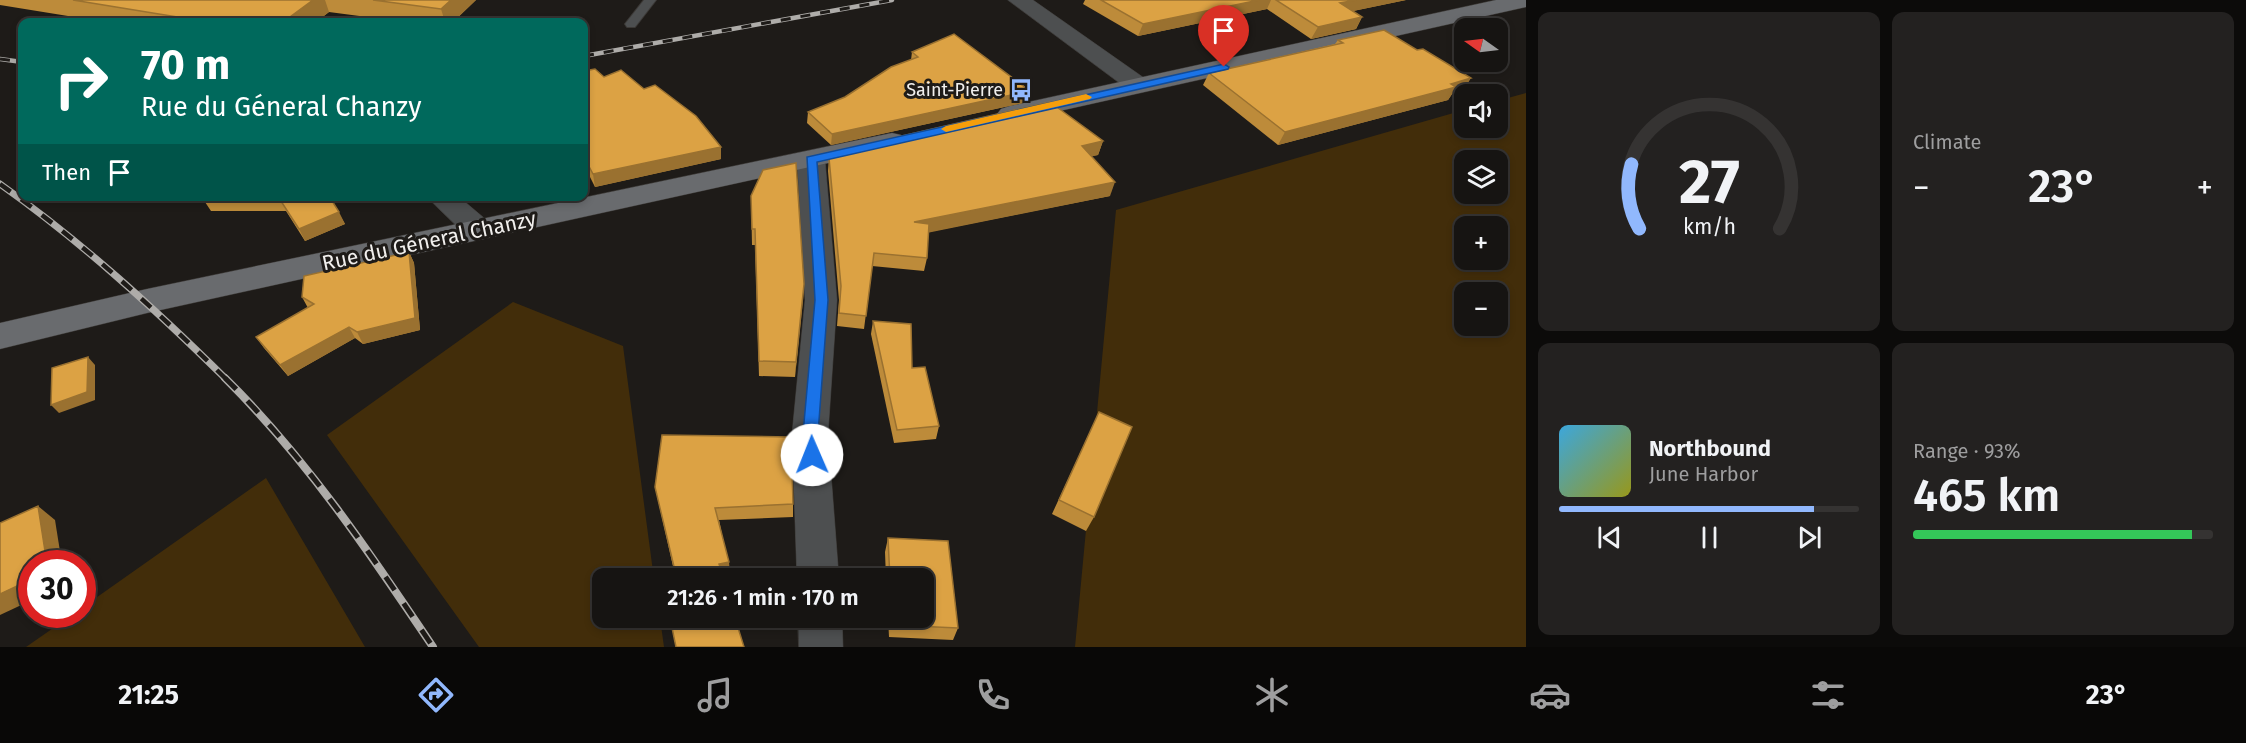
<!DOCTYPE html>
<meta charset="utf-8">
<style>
:root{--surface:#161412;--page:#232120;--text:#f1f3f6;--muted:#9e9e9f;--line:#353332;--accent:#91b8fd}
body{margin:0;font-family:"Fira Sans",sans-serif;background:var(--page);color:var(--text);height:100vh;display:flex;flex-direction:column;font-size:22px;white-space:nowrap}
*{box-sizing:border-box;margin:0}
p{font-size:20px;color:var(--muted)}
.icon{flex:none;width:33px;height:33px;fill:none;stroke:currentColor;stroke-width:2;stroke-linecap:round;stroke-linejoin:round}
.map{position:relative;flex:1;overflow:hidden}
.details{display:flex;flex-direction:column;gap:12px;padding:12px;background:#0c0b0a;width:720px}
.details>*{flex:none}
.top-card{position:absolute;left:18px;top:18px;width:570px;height:183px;border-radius:12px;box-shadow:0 3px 9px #0003,0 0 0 2px var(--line);background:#00695c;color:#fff;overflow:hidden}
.needle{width:39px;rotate:284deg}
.fabs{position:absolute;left:1454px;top:18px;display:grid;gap:12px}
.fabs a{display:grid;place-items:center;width:54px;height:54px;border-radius:12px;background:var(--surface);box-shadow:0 3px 9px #0003,0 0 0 2px var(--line);font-size:30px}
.speed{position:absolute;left:18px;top:550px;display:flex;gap:12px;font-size:30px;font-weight:700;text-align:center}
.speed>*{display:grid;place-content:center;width:78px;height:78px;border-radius:50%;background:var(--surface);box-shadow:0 3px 9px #0003,0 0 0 2px var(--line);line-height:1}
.speed .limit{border:9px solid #d22;background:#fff;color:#111}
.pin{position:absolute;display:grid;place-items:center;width:51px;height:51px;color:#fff;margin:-62px -26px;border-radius:50% 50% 50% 0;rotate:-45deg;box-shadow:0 0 6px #0007}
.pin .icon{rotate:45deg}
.me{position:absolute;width:66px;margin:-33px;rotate:359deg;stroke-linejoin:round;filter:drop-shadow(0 0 4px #0008)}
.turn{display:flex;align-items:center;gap:21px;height:126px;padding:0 24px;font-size:27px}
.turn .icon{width:78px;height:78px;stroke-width:2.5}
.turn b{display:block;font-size:42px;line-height:51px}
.then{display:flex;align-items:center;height:57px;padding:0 24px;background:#0003;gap:12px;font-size:22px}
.big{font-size:45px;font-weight:600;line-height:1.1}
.details .widget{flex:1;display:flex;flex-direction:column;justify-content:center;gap:9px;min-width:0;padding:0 21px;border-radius:12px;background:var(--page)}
.details .dial{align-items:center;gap:0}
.dial svg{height:156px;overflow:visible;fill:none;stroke:var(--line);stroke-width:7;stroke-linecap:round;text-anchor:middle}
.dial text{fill:var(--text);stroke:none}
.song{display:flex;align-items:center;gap:18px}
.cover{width:72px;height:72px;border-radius:9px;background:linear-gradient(135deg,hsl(200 70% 55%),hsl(60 70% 35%))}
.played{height:6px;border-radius:3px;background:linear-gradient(90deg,var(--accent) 85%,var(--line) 85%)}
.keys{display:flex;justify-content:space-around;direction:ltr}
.heat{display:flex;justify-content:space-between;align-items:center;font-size:33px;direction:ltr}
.charge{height:9px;border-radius:4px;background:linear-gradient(90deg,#34c759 93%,var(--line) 0)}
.details .tiles{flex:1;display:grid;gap:12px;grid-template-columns:repeat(2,1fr)}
.trip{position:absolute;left:592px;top:568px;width:342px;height:60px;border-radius:12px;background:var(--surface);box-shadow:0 3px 9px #0003,0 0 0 2px var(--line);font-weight:600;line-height:60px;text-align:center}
.dock{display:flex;height:96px;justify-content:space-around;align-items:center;background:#090807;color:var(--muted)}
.dock .icon{width:42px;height:42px}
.dock .selected{color:var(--accent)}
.dock b{font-size:27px;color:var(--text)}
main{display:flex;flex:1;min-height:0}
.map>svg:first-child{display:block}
</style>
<main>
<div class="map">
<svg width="1526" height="647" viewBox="0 0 1526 647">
<rect width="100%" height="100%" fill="#1e1b18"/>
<g fill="#422d0a" fill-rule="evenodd">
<path d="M1526 93V647H1075L1116 210 1464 110V128H1497V101ZM1464 160H1497V194H1464ZM1464 226H1497V260H1464ZM1464 292H1497V326H1464Z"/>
<polygon points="513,302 623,346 654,579 603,579 603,618 660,618 664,647 479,647 327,435"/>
<polygon points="266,478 365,647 26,647 72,615 82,615 83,607"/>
</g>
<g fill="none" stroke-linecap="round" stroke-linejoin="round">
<g stroke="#3c3936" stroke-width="2">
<polygon id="service" points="644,0 656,0 635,27 627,27 625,24"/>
</g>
<g stroke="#3c3936" stroke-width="1">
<g id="minor">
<polygon points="811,152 821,154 825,160 837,300 828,434 839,579 797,579 792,434 805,300 797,160 801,154"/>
<polygon points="426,196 458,196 490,223 494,230 490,237 479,240 468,237"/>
<polygon points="798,618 842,618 843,647 799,647"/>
</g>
</g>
<g stroke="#3c3936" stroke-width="1">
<polygon id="tertiary" points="1008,0 1033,0 1147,80 1150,85 1147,90 1138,92 1129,90"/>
</g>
<g stroke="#3c3936" stroke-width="1">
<g id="secondary">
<polygon points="1496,0 1526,0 1526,7 1010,122 1001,119 997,114 1001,109 1010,106"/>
<polygon points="892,133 901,135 905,141 901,147 147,313 0,349 0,323 147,289"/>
</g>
</g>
<use href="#service" fill="#4d4f50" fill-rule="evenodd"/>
<use href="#minor" fill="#4d4f50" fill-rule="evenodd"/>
<use href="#tertiary" fill="#4d4f50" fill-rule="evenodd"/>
<use href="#secondary" fill="#696b6e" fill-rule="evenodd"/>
<g stroke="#aeaca9" stroke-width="4.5">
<g id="rail-far2">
<polyline points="584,56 892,0"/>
<polyline points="0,59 22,62"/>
</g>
</g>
<g stroke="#aeaca9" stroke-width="7">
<path id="rail-far1" d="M0 184C82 242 155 309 226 379"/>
</g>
<g stroke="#aeaca9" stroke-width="8">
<path id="rail" d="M225 378C306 458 370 553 433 647"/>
</g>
<use href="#rail-far2" stroke="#1e1b18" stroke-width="3" stroke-dasharray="10" stroke-linecap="butt"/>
<use href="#rail-far1" stroke="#1e1b18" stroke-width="4.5" stroke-dasharray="13" stroke-linecap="butt"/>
<use href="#rail" stroke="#1e1b18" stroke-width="5" stroke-dasharray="16" stroke-linecap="butt"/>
</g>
<g fill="#bd8b3a">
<polygon points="0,0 476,0 453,22 405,22 329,12 316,22 105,22 0,5"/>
<polygon points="1085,0 1406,0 1353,11 1362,17 1356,29 1311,39 1267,9 1138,36 1083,4"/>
<polygon points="1338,40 1417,50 1471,78 1462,91 1452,94 1448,100 1278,145 1203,85 1209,73 1335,44"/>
<polygon points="912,52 1027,102 831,145 807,123 808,112 845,97 911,60"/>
<polygon points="584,71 604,77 721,159 595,187 584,165"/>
<polygon points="1103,141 1098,155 1091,156 1110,196 928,232 927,258 924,271 872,266 864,329 837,326 839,300 828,171 829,158 850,153 850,148"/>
<polygon points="208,196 335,196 330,199 345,224 305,241 286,211 211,211 203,199"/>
<polygon points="751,196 804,284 795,377 759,376 755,245 752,245"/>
<polygon points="409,252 414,263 420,330 363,344 355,338 288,376 264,348 256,337 308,308 302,297"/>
<polygon points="873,321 912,368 939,426 936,439 894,443 871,334"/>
<polygon points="1099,412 1094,517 1086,531 1052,514"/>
<polygon points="655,487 793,504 793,517 719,520 730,573 675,575"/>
<polygon points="888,538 948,541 958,628 953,640 889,637 888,618 924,618 924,579 886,579 885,552"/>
</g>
<g fill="#9a7130">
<polygon points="313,0 325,0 329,12 316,22 283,22"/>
<polygon points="451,0 476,0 453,22 445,22 441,9"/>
<polygon points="1259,0 1271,0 1267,9 1138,36 1143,24"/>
<polygon points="1356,0 1406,0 1334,15 1340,3"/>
<polygon points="1362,17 1356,29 1311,39 1318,27"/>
<polygon points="1471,78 1462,91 1452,94 1448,100 1278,145 1285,132"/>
<polygon points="1030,91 1027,102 831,145 832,134"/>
<polygon points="1103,141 1098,155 1077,160 1082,146"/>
<polygon points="721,147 721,159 595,187 593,174"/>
<polygon points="1115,182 1110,196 912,236 914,222"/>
<polygon points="174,196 185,196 186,199 178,202"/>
<polygon points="185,196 204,196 189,203"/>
<polygon points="339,212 345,224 305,241 299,229"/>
<polygon points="409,252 414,263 420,330 363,344 357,332"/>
<polygon points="804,284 803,300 795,377 796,362"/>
<polygon points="349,327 355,338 288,376 280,365"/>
<polygon points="88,357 95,365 95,400 59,413 51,405"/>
<polygon points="38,506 55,520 62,564 47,564"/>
<polygon points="729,562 730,573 720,576 719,564"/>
<polygon points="32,579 32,600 0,615 0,594"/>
</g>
<g fill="#dca244" stroke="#9a7130" stroke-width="1.5">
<polygon points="73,0 313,0 283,22 208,22"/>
<polygon points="373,0 451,0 441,9"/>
<polygon points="1101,0 1259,0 1143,24"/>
<polygon points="1276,0 1356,0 1340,3 1362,17 1318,27"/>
<polygon points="1384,30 1417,50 1423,49 1471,78 1451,84 1456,87 1285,132 1209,73 1343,43 1338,40"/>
<polygon points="954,34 1030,91 832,134 808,112 845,97 891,67 918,57 912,52"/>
<polygon points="595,69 604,77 621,70 644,89 655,85 696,116 721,147 593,174 584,157 584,71"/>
<polygon points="1050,102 1103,141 1082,146 1115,182 914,222 929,224 927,258 874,253 866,316 839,313 841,286 829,158 855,152 850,148"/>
<polygon points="796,163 804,284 796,362 759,361 755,229 752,229 751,196 763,170"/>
<polygon points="208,196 329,196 339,212 299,229 279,198 203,199"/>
<polygon points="409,252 415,318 357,332 349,327 280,365 256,337 314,304 302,297 304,276"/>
<polygon points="873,321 911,324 912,368 925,367 939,426 897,430"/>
<polygon points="88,357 87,392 51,405 52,368"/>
<polygon points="1099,412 1132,427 1094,517 1059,500"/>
<polygon points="662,435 791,437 793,504 715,508 729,562 719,564 724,579 665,579 676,575 655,487"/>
<polygon points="38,506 47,564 32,564 32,579 0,594 0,523"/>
<polygon points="888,538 948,541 958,628 892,625 892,618 924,618 924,579 890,579"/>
<polygon points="670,618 735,618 744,647 676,647"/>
</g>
<polygon fill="#1a73e8" stroke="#114b97" stroke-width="1.5" points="1224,64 1229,67 1228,69 817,162 828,300 818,434 819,455 817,460 812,462 806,460 803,434 815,300 807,157"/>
<polygon fill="#f59e0b" points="1086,94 1092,97 1090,99 946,132 941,129 946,126"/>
<defs>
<g id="bus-bare" transform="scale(1.8)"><path d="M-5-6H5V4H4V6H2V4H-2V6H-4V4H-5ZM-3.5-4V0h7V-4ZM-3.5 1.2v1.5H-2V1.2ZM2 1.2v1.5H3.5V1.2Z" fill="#91b8fd" stroke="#1e1b18" stroke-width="2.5" paint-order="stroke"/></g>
</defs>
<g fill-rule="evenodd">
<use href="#bus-bare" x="1021" y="90"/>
</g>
<g text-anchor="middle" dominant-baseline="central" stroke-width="6" stroke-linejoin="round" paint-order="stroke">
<g font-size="18" fill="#f1efed" stroke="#1e1b18" text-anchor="end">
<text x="1003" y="90">Saint-Pierre</text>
</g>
<g font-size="21" fill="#f1efed" stroke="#1e1b18">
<text transform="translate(429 241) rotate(-12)">Rue du Géneral Chanzy</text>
</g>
</g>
</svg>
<div class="fabs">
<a><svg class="needle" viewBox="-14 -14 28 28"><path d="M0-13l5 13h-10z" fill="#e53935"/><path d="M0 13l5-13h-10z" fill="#9e9e9f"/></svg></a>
<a><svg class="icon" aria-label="sound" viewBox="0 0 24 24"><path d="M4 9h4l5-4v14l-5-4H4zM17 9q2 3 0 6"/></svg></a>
<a><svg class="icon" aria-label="layers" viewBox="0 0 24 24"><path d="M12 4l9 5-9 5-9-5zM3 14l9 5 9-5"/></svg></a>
<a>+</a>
<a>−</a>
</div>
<div class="speed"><div class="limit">30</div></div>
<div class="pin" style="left:1224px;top:67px;background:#d93025"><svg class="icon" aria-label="arrive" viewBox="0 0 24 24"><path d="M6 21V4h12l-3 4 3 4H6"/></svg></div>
<svg class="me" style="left:812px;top:455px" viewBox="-20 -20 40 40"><circle r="19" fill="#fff"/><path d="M0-13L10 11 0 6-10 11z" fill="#1a73e8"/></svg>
<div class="trip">21:26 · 1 min · 170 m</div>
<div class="top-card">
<div class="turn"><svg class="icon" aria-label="right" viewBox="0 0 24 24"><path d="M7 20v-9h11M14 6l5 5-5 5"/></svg><div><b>70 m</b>Rue du Géneral Chanzy</div></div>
<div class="then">Then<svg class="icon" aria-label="arrive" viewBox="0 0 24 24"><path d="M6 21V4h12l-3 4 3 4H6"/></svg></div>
</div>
</div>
<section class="details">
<div class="tiles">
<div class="widget dial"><svg viewBox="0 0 100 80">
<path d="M14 69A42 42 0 1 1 86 69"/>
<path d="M14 69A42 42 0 0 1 10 36" stroke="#91b8fd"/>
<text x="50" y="56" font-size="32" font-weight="700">27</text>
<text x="50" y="72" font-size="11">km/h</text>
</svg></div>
<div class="widget"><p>Climate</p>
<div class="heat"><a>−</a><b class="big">23°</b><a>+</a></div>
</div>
<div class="widget">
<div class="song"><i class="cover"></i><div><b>Northbound</b><p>June Harbor</p></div></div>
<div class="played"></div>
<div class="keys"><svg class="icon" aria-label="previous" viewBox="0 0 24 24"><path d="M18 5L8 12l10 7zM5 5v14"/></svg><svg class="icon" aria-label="pause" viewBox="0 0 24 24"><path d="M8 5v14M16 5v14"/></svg><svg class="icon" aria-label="next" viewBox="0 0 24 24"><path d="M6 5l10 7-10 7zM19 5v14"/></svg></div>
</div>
<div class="widget"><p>Range · 93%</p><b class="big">465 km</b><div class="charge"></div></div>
</div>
</section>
</main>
<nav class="dock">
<b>21:25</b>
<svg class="icon selected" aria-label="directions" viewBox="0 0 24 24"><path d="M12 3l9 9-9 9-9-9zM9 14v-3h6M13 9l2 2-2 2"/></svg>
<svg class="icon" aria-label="music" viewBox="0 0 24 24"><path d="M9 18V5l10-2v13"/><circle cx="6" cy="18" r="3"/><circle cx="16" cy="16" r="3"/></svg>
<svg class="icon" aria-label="phone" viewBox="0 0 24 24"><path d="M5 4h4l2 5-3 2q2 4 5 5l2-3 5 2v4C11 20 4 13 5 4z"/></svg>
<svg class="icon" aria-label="climate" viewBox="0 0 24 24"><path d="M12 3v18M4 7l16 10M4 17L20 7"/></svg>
<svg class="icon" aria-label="car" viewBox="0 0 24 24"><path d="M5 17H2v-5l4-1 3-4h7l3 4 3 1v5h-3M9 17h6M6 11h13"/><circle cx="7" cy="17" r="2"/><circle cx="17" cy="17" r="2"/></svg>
<svg class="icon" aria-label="filters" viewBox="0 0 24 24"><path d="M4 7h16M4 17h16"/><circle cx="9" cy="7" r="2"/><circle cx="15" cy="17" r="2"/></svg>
<b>23°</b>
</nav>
